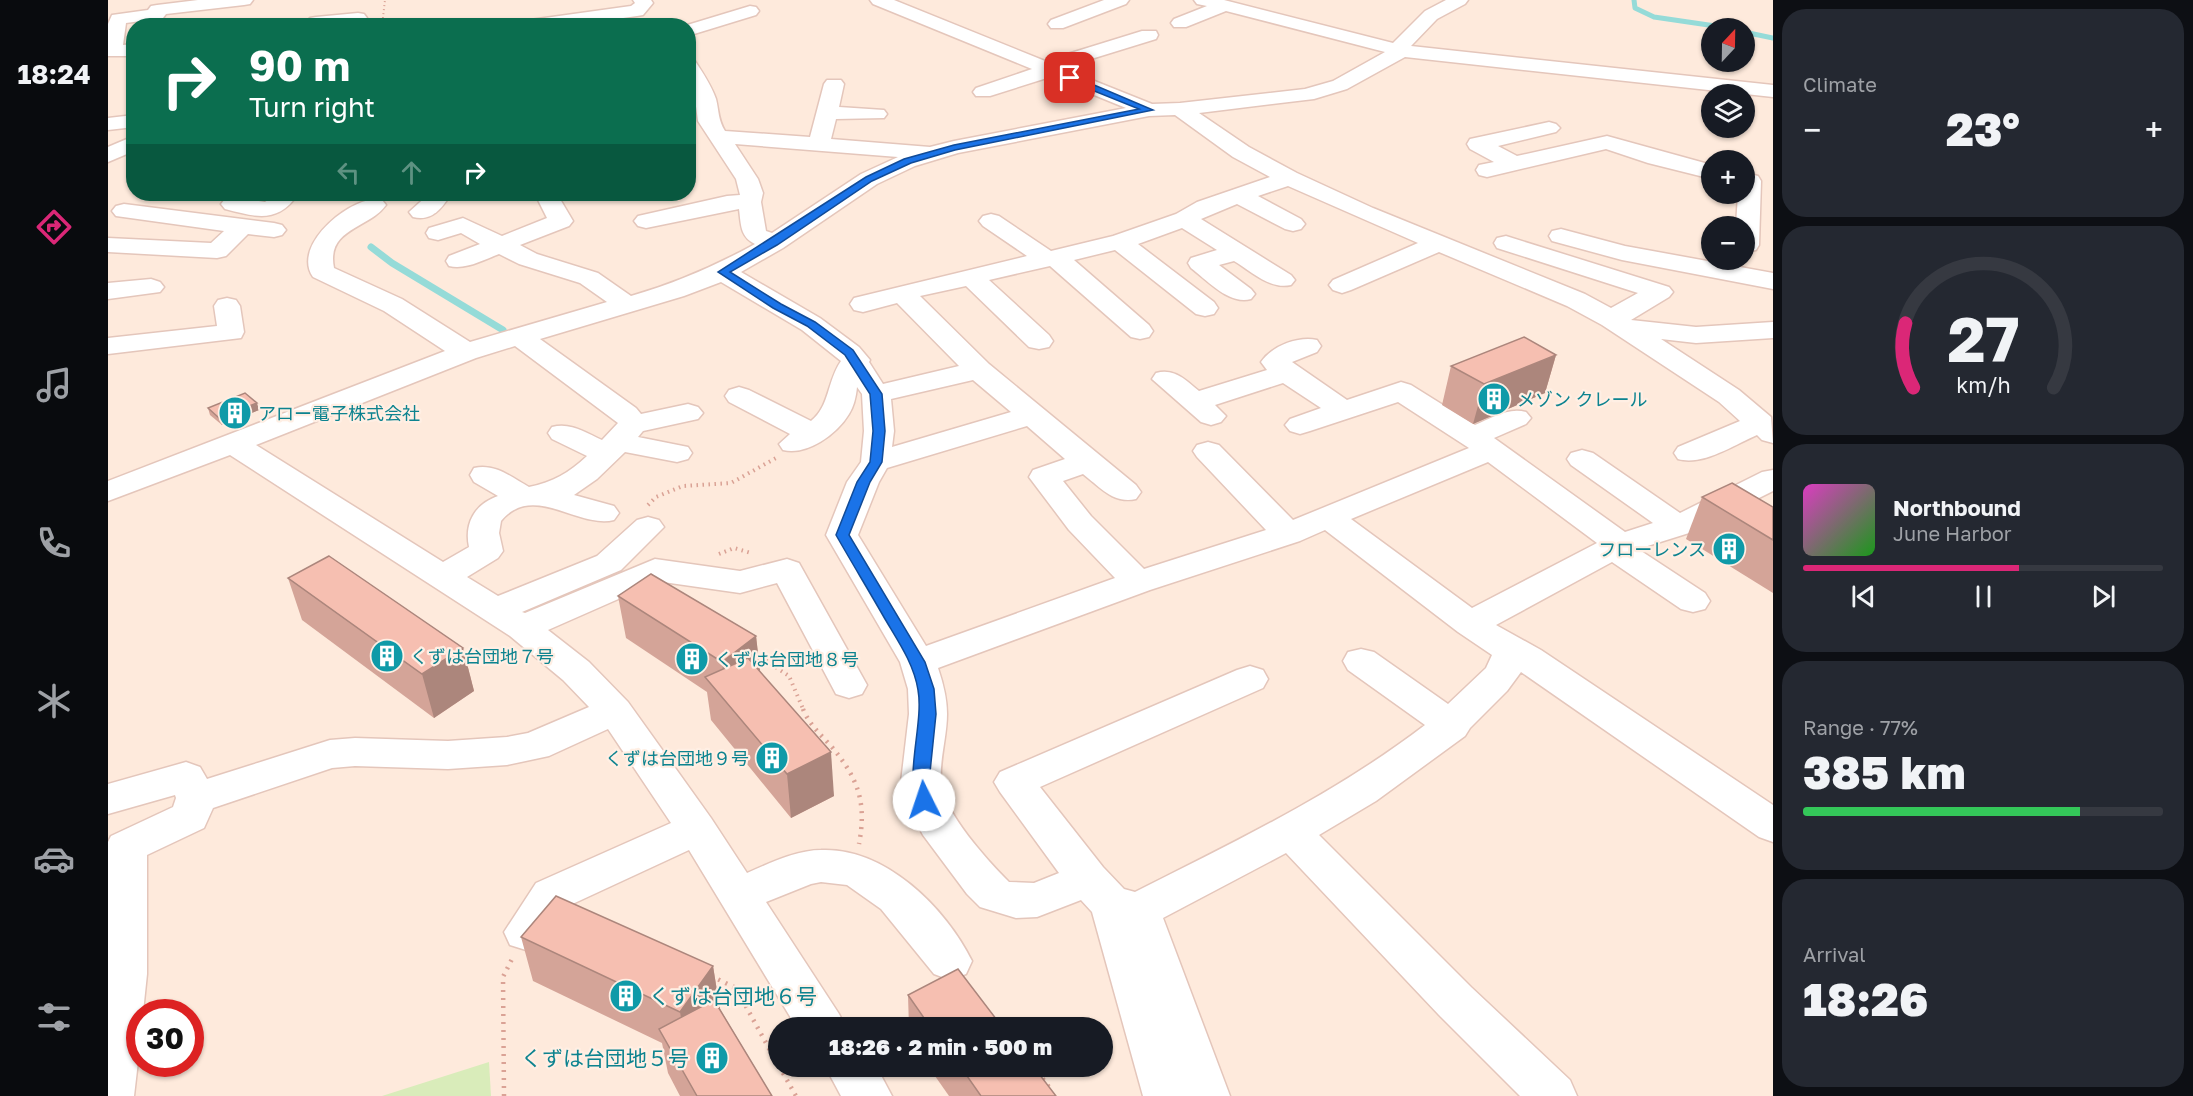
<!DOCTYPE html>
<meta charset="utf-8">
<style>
:root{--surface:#171b24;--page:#242831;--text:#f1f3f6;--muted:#9ea1a6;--line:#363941;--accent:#db2777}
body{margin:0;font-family:"Golos Text","Noto Sans JP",sans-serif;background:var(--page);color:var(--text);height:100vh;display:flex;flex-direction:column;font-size:22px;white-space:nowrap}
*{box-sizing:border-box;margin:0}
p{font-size:20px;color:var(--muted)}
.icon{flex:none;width:33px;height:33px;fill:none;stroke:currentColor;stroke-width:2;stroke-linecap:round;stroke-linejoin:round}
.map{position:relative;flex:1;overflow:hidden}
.sheet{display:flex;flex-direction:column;gap:9px;padding:9px;background:#0d0f14;width:420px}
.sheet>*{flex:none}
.guide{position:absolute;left:18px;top:18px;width:570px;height:183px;border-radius:24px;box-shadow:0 2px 4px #0004;background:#0b6e4f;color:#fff;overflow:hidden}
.needle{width:39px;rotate:22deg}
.controls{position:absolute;left:1593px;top:18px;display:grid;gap:12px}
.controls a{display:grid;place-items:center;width:54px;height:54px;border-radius:50%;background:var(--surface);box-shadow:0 2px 4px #0004;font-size:30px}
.speed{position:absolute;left:18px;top:999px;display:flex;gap:12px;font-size:30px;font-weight:700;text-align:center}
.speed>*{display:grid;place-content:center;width:78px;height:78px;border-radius:50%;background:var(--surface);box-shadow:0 2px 4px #0004;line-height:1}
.speed .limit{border:9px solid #d22;background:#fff;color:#111}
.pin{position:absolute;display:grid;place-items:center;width:51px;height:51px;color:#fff;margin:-26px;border-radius:12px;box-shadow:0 3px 9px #0006}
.me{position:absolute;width:66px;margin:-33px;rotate:356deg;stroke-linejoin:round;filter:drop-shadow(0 0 4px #0008)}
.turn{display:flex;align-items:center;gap:21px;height:126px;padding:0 24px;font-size:27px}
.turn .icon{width:78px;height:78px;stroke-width:2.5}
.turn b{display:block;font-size:42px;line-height:51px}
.lanes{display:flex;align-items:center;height:57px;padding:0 24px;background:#0003;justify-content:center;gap:30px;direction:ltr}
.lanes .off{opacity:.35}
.big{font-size:45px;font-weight:800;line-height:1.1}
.sheet .card{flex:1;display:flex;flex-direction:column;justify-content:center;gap:9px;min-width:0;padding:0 21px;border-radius:24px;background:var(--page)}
.sheet .dial{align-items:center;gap:0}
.dial svg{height:156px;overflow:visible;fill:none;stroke:var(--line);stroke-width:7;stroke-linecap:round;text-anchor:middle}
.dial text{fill:var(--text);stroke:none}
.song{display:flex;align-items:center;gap:18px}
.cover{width:72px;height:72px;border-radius:9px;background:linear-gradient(135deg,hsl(310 70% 55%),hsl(120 70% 35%))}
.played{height:6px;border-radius:3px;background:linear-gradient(90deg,var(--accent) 60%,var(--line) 60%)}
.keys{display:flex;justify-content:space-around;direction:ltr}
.heat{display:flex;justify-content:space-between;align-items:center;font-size:33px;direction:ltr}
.charge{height:9px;border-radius:4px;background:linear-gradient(90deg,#34c759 77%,var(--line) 0)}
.trip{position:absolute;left:660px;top:1017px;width:345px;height:60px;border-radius:30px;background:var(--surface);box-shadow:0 2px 4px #0004;font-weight:800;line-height:60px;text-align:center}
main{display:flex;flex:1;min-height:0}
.tabs{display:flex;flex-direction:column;width:108px;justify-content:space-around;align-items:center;background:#090b0e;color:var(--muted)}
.tabs .icon{width:42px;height:42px}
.tabs .current{color:var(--accent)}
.tabs b{font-size:27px;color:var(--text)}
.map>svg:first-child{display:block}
</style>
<main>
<nav class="tabs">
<b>18:24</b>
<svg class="icon current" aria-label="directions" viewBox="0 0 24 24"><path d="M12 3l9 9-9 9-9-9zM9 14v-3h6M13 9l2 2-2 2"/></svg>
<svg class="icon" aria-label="music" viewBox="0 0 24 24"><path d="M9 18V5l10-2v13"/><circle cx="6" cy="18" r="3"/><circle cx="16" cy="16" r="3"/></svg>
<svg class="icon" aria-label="phone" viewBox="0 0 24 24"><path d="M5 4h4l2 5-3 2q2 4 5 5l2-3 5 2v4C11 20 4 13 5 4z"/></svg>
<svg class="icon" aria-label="climate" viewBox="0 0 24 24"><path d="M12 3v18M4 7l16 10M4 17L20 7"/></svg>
<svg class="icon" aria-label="car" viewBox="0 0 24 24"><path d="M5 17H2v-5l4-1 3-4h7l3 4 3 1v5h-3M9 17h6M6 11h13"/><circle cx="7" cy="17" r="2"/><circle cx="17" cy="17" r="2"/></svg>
<svg class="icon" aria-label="filters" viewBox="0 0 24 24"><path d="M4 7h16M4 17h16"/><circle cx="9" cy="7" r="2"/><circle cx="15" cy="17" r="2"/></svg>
</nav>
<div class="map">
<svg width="1665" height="1096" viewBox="0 0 1665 1096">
<rect width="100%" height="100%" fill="#feeadc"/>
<polygon fill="#d9ecba" points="381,1062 383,1096 274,1096"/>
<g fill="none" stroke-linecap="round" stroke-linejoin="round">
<g stroke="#95dbd8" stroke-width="5">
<polyline points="1526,0 1527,8 1546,17 1621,28"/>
<polyline points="1636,32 1665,38"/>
</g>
<polyline stroke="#95dbd8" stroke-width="7" points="263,247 284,263 395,330"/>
<g stroke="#e4c6bb" stroke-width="3">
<g id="minor">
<polygon points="90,0 145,0 142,4 136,5 58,14 55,18 18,23 15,45 26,44 26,56 0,56 0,24 4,15 40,10 43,6 49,5"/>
<polygon points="525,0 543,0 545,3 535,15 529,16 460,26 406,26 415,21 523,6 527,3"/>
<path d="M762 0H786L937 61 1034 31H1048L1050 35 1048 39 954 68 1044 104 1072 103 1197 89 1225 81 1277 52 1118 11 1078 27H1066L1063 23 1066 19 1099 6 1089 4 1086 0H1116L1285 43 1317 11 1338 0H1360L1357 4 1329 19 1303 46 1665 85V97L1297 57 1239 89 1206 99 1091 113 1141 147 1189 173 1265 208 1477 294 1503 308 1530 293 1389 248 1386 243 1389 238 1398 236 1561 287 1565 292 1561 297 1523 320 1588 327 1665 322V338L1588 343 1553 339 1631 390 1663 417 1665 443 1654 440 1649 435C1626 445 1595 466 1570 459L1566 453 1570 447 1632 421 1611 402 1494 325 1459 306 1331 252 1243 290 1234 293 1225 290 1221 285 1225 280 1310 243 1180 186 1150 196 1193 219 1197 224 1193 229 1185 231 1177 229 1129 204 1093 219 1183 275 1187 280 1183 285C1162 290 1143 271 1126 261L1111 265 1143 289 1147 294 1143 299C1121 305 1100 281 1083 268L1080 263 1083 258 1109 250 1074 228 1030 244 1106 302 1110 308 1106 314 1097 316 1088 314 1007 250 966 260 1041 325 1045 331 1041 337 1032 339 1023 337 942 266 881 280 941 335 945 341 941 347 931 349 921 347 858 286 812 296 881 364 1028 485 1033 492 1028 499C1005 504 992 487 975 474L955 481 983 516 1036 569 1158 530 1089 457 1085 451 1089 445 1100 442 1111 445 1185 520 1361 448 1290 402 1202 431 1192 434 1182 431 1177 425 1182 419 1213 408 1175 383 1107 405 1118 416 1113 422 1103 425 1093 422 1044 379 1048 373C1067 368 1077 380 1091 391L1159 370 1153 362C1164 346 1190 336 1209 340L1213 346 1209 352 1184 362 1239 400 1293 382 1303 385 1367 425C1384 418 1400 407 1418 412L1423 418 1418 424 1386 438 1517 532 1545 523 1463 465 1459 459 1463 453 1474 450 1485 453 1572 513 1654 472 1665 470V491L1581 533 1530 549 1597 593 1602 601 1597 609 1585 612 1573 609 1504 562 1388 625 1433 650 1665 805V842L1651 837 1413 672 1399 691 1362 728 1357 736 1268 801 1211 835 1363 987 1462 1080 1469 1096H1412L1331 1015 1178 853 1055 918 1122 1096H1035L984 912 973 900 929 917 908 918 872 907 859 894 815 835 796 800 793 782 801 714 800 689 792 662 718 535 739 482 753 462 756 431 754 394 749 387C748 397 746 406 741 414 729 434 699 456 675 450L671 444 682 434 621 402 617 396 621 390 631 387 641 390 703 421C722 406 719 381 733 361L694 330 613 282 576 296 432 339 528 408 533 414 580 404 590 407 595 413 590 419 535 431 530 437 580 447 584 453 580 459 569 462 517 452 489 479 466 495 506 506 511 513 506 520C470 529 425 482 393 521L391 533 395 551 390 558 359 577 390 596 489 556 529 520 540 517 551 520 556 527 513 570 414 612 417 613 547 559 632 571 679 559 691 563 759 685 754 694 741 698 728 694 669 583 632 593 555 582 560 589 555 597 543 600 524 593 440 630 481 662 520 702 603 818 639 873C662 863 689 850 713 850 777 847 838 908 864 961L858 974 842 980 826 974 773 909 739 885 713 882 703 884 658 902 731 1014 738 1028H689L581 850 458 907 434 945 418 950 402 945 396 932 428 883 563 823 500 729 441 756 399 765 340 769 247 766 224 768 105 808 96 828 39 855V974L35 1012H32V1044L26 1096H0V842L3 836 65 807 68 798 67 795 0 814V784L78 762 92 767 99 779 222 740 247 738 340 741 399 737 420 733 481 707 455 680 402 636 122 455 0 501V481L337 351 276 311 205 277C182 244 247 193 274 200L278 205C261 229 218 228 226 268L294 299 362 342 499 302 472 283 411 264 391 254C375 260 358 270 341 266L338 261 341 256 372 244 353 233 330 240 321 238 318 233 321 228 355 218 394 236 439 218 427 194H449L465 221 461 226 412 245 429 254 490 273 523 296C568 283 607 266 647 244 632 237 633 224 631 209L538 228 530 226 526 221 530 216 619 196 632 195 628 179 590 121 587 99 580 82V59L587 61C595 73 603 85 608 99 611 111 610 120 617 131L702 137 716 84 719 80H733L736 84 731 107 776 110 779 114 776 118 728 119 723 139 822 147 846 141 1018 108 942 77 882 96H868L865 92 868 88 924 69 765 4ZM1067 115 1125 157 1162 177 1089 202 1068 214 1005 236 943 251 891 216 883 214 875 216 871 221 875 226 919 256 746 298 742 304 746 310 755 312 789 303 851 366 775 384 761 362 762 360 751 347 712 318 633 272 675 248 769 184 807 166 850 153 1041 116ZM627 144 790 157 753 174 664 233 658 231 653 202 655 193 650 179ZM407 346 510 423 494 440C478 433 463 422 444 427L440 433 444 439 479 456C461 473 445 482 421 487 403 477 387 463 366 468L362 475 366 482 390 496C367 504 356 523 361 547L335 562 148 445 368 358ZM865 380 903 412 784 447 786 431 783 399ZM919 426 957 459 925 470 921 477 961 530 1007 578 818 646 750 535 771 482 779 468ZM1380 462 1489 543 1364 608 1243 519ZM1217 530 1350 632 1384 655 1378 668 1340 704 1266 652 1253 649 1240 652 1235 661 1240 670 1317 725C1227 794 1128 841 1027 892L1016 889 995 867 932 787 1155 688 1160 679 1155 670 1142 666 1129 670 892 772 886 782 892 792 951 873 926 883 901 882C880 861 836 813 833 783 831 761 839 737 839 714 839 698 835 683 830 668L1042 590 1192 541Z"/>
<polygon points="996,0 1021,0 1018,4 955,28 943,28 940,24 943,20"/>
<polygon points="642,6 648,7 651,11 648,15 586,34 580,35 580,26 576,26"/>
<polygon points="250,13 256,14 259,18 256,22 201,26 199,22 202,18 208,17"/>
<polygon points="26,115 26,127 0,130 0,118"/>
<polygon points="1441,122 1448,124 1452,128 1448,132 1390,146 1409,156 1499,136 1604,165 1604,179 1540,163 1498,149 1379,177 1371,175 1368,170 1371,165 1386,162 1362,149 1359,144 1362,139"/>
<polygon points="26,136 26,151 0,162 0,147"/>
<polygon points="1642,174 1650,176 1653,181 1651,245 1648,250 1636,252 1636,226 1628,226 1630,194 1636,194 1636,176"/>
<path d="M168 194H190C170 224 148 217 117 209L113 204 117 199 125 197 157 202Z"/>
<path d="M321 194H343C334 208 324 222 305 217L301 212Z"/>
<polygon points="16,204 166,223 174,225 178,230 174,235 166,237 140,234 118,256 109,258 0,252 0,238 103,243 116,231 8,216 4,211 8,206"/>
<polygon points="1453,229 1517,246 1665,273 1665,289 1514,260 1444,241 1441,236 1444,231"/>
<polygon points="43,279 52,282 56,287 52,292 0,299 0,283"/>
<polygon points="119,298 128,300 132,306 136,332 133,338 0,354 0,338 109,326 106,306 110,300"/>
<polygon points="717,1066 768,1066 784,1096 733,1096"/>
</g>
</g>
<polyline stroke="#daa295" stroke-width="2" stroke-dasharray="1 3" stroke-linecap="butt" points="274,26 277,0"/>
<g stroke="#daa295" stroke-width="4" stroke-dasharray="1.5 4.5" stroke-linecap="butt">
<polyline points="540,505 548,497 575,486 623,483 668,458"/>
<polyline points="611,554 626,548 643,553"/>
<polyline points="648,654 681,676 696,711"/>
</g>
<g stroke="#daa295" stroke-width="4.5" stroke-dasharray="2 6" stroke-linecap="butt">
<path d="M695 709C701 724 712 734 723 746 750 778 759 802 751 844"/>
<polyline points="603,976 628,988 670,1065"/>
<polyline points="671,1066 688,1096"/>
<polyline points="925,1066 941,1087"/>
<polyline points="396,1096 395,977 404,959"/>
</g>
<use href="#minor" fill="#fff" fill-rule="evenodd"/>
</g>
<g fill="#d4a498">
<polygon points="1448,355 1437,393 1365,424 1334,405 1343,366"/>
<polygon points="100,408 151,410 114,425 102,415"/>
<polygon points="1594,497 1665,507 1665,593 1578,539"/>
<polygon points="180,578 355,648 366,691 326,718 194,620"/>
<polygon points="510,596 648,636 652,672 726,796 683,818 603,720 599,692 518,638"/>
<polygon points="413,937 605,966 612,1009 664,1096 572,1096 560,1073 554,1043 425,981"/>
<polygon points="800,995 895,1028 801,1028"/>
<polygon points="820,1066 925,1066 948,1096 841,1096"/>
</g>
<g fill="#ac867c">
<polygon points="1448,355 1437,393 1365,424 1376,384"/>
<polygon points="149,403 151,410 114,425 111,418"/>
<polygon points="648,636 653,679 619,703 614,662"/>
<polygon points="355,648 366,691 326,718 314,674"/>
<polygon points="723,752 726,796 683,818 679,774"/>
<polygon points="605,966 612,1010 580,1056 572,1012"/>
</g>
<g fill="#f6bfb1" stroke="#ac867c" stroke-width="1.5">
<polygon points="1416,337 1448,355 1376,384 1343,366"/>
<polygon points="137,393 149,403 111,418 100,408"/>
<polygon points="1624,483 1665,507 1665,540 1594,497"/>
<polygon points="221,556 355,648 314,674 180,578"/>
<polygon points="543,574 648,636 614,662 510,596"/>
<polygon points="640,658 723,752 679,774 597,677"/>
<polygon points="448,896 605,966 572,1012 413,937"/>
<polygon points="850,969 895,1028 823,1028 800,995"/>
<polygon points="606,1000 664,1096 589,1096 551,1029"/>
<polygon points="852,1066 925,1066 948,1096 873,1096"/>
</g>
<path fill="#1a73e8" stroke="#114b97" stroke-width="1.5" d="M959 76H965L1045 110 847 150 803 163 764 181 669 245 622 272 673 304 707 322 745 350 774 394 777 431 774 462 762 482 741 535 817 662 826 689 828 714 821 782 825 800 822 804 816 806 810 804C796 778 816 722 810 690 806 664 790 641 777 619 761 591 744 563 728 535L749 482 762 462 765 431 762 394 737 355 699 326 665 308 610 272 758 177 796 159 846 145 1031 109 959 80Z"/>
<defs>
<g id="building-disc" transform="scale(1.725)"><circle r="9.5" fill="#0f9aa8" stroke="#ffefe4"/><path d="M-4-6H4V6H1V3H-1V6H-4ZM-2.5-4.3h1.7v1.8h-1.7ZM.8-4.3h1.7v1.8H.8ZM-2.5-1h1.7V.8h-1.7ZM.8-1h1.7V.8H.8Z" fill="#fff"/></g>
</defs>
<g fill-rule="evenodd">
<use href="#building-disc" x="1386" y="399"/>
<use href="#building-disc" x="127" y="413"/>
<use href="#building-disc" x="1621" y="549"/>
<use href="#building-disc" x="279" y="656"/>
<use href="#building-disc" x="584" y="659"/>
<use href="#building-disc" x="664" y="758"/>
<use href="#building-disc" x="518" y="996"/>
<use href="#building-disc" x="604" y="1058"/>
</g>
<g text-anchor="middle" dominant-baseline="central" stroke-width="4.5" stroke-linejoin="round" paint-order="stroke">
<g font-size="18" fill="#0d838f" stroke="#ffefe4" text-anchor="start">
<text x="1409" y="399">メゾン クレール</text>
<text x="150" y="413">アロー電子株式会社</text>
<text x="1598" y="549" text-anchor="end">フローレンス</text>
<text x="302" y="656">くずは台団地７号</text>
<text x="607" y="659">くずは台団地８号</text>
<text x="641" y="758" text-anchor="end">くずは台団地９号</text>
</g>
<g font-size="21" fill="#0d838f" stroke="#ffefe4" text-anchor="start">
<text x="541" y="996">くずは台団地６号</text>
<text x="581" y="1058" text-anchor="end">くずは台団地５号</text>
</g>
</g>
</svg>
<div class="controls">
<a><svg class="needle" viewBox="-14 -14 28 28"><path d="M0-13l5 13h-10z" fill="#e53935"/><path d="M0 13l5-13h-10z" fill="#9ea1a6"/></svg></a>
<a><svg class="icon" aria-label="layers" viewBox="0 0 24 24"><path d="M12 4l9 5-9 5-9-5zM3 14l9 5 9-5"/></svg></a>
<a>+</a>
<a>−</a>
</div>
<div class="speed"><div class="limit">30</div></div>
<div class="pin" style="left:962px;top:78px;background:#d93025"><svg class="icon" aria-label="arrive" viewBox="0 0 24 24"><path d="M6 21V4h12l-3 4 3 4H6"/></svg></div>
<svg class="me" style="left:816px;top:800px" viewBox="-20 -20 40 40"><circle r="19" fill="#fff"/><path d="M0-13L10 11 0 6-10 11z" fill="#1a73e8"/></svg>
<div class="trip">18:26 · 2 min · 500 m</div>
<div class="guide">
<div class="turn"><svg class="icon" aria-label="right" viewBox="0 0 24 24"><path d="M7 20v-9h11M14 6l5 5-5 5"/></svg><div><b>90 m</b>Turn right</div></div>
<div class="lanes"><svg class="icon off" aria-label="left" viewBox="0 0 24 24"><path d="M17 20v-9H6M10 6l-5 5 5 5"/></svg><svg class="icon off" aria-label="ahead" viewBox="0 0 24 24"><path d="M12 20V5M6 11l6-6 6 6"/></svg><svg class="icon" aria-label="right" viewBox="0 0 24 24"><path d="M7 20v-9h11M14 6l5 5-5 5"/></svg></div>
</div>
</div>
<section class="sheet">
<div class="card"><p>Climate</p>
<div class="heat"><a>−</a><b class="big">23°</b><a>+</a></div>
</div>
<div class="card dial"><svg viewBox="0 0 100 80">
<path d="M14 69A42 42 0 1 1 86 69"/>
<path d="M14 69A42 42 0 0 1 10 36" stroke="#db2777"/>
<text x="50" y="56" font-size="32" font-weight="700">27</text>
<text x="50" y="72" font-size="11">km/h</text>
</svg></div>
<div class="card">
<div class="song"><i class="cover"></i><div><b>Northbound</b><p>June Harbor</p></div></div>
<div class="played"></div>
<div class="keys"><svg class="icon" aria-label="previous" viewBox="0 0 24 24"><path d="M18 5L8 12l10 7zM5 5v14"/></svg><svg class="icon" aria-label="pause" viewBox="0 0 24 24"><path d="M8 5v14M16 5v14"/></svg><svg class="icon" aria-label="next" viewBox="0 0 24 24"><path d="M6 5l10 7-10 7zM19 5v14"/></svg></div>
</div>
<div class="card"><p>Range · 77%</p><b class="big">385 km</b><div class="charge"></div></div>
<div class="card"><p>Arrival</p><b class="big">18:26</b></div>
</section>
</main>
